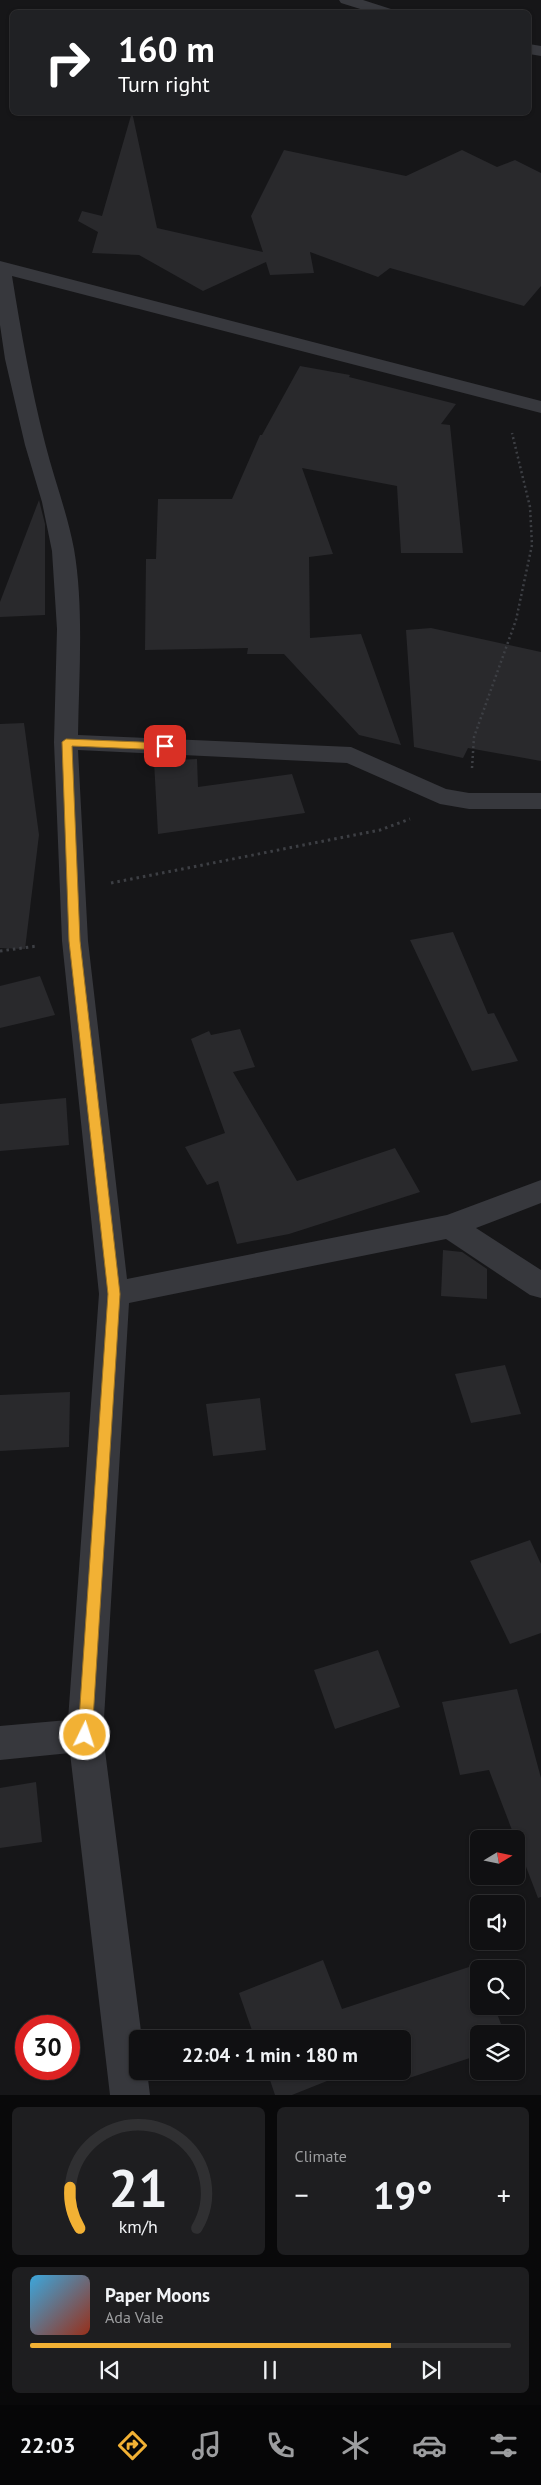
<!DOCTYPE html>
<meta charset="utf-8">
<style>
:root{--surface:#101012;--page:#1e1e20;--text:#f1f3f6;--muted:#9c9d9f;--line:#303032;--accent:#f2b134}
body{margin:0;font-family:"PT Sans",sans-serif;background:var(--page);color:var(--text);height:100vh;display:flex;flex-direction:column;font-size:19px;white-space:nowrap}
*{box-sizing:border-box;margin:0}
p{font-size:16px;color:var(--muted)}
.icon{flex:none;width:28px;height:28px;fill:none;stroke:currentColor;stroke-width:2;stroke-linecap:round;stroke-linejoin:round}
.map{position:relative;height:2095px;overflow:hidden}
.side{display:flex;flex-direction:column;gap:12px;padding:12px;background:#09090a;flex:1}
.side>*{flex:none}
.top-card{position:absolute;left:10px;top:10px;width:521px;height:105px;border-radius:8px;box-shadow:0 1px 4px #0004,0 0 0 1px var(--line);background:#202124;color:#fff;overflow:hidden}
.needle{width:32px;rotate:80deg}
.buttons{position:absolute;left:470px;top:1830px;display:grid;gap:10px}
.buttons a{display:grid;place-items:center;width:55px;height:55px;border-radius:8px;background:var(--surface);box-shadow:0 1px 4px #0004,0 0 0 1px var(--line);font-size:25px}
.speed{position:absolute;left:15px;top:2015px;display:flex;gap:10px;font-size:25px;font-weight:700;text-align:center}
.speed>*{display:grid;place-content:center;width:65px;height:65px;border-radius:50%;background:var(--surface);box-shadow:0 1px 4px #0004,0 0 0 1px var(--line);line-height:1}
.speed .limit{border:8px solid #d22;background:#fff;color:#111}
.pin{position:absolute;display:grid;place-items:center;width:42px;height:42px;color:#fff;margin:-21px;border-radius:10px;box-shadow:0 2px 8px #0006}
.me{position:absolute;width:55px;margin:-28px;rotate:4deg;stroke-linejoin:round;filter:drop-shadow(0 0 4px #0008)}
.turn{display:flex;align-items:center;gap:18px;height:105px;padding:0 25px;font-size:22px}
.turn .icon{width:65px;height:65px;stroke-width:2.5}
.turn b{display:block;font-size:35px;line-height:42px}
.big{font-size:38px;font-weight:700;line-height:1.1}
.side .tile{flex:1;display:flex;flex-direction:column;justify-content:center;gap:8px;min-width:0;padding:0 18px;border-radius:8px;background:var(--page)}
.side .dial{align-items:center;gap:0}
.dial svg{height:130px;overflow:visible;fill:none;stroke:var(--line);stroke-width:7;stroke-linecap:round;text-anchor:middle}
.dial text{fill:var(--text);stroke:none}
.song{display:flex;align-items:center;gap:15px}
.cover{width:60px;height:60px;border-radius:8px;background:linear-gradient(135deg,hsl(200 70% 55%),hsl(10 70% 35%))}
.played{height:5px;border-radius:2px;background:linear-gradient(90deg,var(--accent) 75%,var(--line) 75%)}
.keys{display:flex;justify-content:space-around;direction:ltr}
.heat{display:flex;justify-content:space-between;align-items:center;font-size:28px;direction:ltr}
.side .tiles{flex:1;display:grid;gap:12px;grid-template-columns:1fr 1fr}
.tile:last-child{grid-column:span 2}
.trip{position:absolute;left:129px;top:2030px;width:282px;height:50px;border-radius:8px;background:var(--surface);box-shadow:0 1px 4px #0004,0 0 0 1px var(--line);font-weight:700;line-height:50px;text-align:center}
.menu{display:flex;height:80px;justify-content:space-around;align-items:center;background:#060607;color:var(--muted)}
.menu .icon{width:35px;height:35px}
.menu .active{color:var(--accent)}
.menu b{font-size:22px;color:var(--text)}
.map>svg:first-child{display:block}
</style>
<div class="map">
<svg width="541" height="2095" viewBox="0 0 541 2095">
<rect width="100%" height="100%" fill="#161618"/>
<g fill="#29292c">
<polygon points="132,112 157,228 263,252 251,216 284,150 406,176 462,150 497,167 515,160 541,173 541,286 524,306 390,268 378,277 310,252 314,273 270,275 266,262 203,291 139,255 92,253 98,232 78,221 82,211 102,216"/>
<polygon points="300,366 350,375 349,377 456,404 441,424 450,425 463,553 401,553 397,486 302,468 333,554 309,557 310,638 361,634 401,745 359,735 284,654 247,654 248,648 145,650 146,559 156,559 158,499 232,499 260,435 262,435"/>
<polygon points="39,500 45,524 45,615 0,617 0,602"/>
<polygon points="431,628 541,652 541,761 468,748 463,758 414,747 406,630"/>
<polygon points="24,723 39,835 25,949 0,948 0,724"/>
<polygon points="197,759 198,787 292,774 305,813 158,834 154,761"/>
<polygon points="453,932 488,1014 494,1013 518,1061 472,1071 410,940"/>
<polygon points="40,976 55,1015 0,1028 0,986"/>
<polygon points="240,1029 255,1067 233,1072 297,1181 395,1148 420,1192 289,1234 237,1244 218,1181 207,1185 185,1147 225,1133 191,1039 209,1031 211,1035"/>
<polygon points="66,1098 69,1145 0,1151 0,1104"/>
<polygon points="443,1250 462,1252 487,1269 487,1299 441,1296"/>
<polygon points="505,1365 521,1414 471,1423 455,1374"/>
<polygon points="70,1392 69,1447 0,1451 0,1395"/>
<polygon points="260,1398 266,1450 213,1456 206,1404"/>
<polygon points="530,1540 541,1564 541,1633 510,1644 470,1561"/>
<polygon points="378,1650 400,1707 335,1729 314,1670"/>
<polygon points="517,1689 541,1778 541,1897 538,1898 489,1770 460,1775 442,1702"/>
<polygon points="36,1782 42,1842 0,1848 0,1788"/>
<polygon points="323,1960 342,2009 478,1964 480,1969 479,2006 494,2006 505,2034 479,2034 479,2055 406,2079 402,2067 402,2039 255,2039 239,1993"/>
<polygon points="267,2071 352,2071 292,2095 275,2095"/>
</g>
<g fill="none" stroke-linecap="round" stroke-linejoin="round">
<polyline stroke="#3d3f44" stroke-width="2.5" stroke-dasharray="2 3" stroke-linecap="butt" points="472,768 474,737 516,620 532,545 530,507 512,433"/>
<g stroke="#3d3f44" stroke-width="3" stroke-dasharray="2.5 4" stroke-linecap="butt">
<polyline points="111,883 380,830 410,819"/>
<polyline points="0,951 37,946"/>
</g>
<g fill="#37383d" fill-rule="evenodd">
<polygon points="339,0 363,0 391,9 393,12 370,12 341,3"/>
<polygon points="529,44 541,46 541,56 529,54"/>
<path d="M0 261 541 401V413L12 276C21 332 31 388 45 443 54 479 67 512 74 549 84 607 79 675 78 735L351 747 446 789 469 793H541V809H469L440 804 347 763 78 750 88 941 127 1279 447 1215 541 1180V1203L476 1228 541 1270V1298L530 1295 446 1239 129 1303 103 1735 142 2039H138V2071H147L150 2095H110L70 1753 0 1760V1726L68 1720 99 1294 62 941 54 742 57 629 52 551 42 502 25 445 5 359 0 325Z"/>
</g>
</g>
<polygon fill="#f2b134" stroke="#9d7322" points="66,739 165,743 170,746 165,750 72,746 80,941 120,1294 92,1735 90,1740 85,1742 80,1740 78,1735 108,1294 69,941 62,742"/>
</svg>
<div class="buttons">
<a><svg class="needle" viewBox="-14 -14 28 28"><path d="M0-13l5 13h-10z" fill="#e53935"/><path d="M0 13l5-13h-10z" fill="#9c9d9f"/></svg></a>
<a><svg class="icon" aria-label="sound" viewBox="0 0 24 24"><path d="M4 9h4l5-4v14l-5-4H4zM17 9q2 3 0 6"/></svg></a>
<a><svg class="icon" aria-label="search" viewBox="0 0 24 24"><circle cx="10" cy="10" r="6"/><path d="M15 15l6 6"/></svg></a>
<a><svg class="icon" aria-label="layers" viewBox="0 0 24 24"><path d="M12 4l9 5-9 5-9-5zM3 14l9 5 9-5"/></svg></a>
</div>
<div class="speed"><div class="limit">30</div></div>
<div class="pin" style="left:165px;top:746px;background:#d93025"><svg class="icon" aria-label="arrive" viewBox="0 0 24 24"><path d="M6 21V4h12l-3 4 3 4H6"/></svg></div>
<svg class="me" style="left:85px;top:1735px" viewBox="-20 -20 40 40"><circle r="17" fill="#f2b134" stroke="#fff" stroke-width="3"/><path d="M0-11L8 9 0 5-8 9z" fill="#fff"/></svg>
<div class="trip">22:04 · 1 min · 180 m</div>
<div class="top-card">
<div class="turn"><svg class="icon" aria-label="right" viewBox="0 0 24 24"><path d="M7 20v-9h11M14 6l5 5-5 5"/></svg><div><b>160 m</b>Turn right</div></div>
</div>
</div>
<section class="side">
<div class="tiles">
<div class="tile dial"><svg viewBox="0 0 100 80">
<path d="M14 69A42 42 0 1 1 86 69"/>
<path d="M14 69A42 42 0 0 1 8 44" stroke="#f2b134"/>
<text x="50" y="56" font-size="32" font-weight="700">21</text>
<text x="50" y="72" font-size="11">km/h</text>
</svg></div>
<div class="tile"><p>Climate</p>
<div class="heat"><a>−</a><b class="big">19°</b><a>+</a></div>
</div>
<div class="tile">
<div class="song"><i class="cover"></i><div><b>Paper Moons</b><p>Ada Vale</p></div></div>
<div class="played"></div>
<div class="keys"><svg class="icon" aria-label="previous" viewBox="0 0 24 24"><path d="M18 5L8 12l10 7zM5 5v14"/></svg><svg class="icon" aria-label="pause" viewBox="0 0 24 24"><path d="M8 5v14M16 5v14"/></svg><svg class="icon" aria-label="next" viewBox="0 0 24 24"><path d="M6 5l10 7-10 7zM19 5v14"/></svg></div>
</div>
</div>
</section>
<nav class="menu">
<b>22:03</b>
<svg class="icon active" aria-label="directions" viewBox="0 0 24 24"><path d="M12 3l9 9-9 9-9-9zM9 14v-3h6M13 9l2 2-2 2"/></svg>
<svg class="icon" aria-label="music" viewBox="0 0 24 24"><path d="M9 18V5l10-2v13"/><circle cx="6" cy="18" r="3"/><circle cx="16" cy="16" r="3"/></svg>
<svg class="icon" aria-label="phone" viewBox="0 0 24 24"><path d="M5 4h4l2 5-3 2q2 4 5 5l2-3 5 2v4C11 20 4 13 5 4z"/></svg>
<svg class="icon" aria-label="climate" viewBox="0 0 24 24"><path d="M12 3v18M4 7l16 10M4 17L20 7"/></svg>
<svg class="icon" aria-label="car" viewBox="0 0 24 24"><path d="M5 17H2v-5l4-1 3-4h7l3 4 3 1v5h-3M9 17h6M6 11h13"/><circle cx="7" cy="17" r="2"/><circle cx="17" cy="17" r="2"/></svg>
<svg class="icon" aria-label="filters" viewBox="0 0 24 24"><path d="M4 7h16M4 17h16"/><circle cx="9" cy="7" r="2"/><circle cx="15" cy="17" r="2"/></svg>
</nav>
